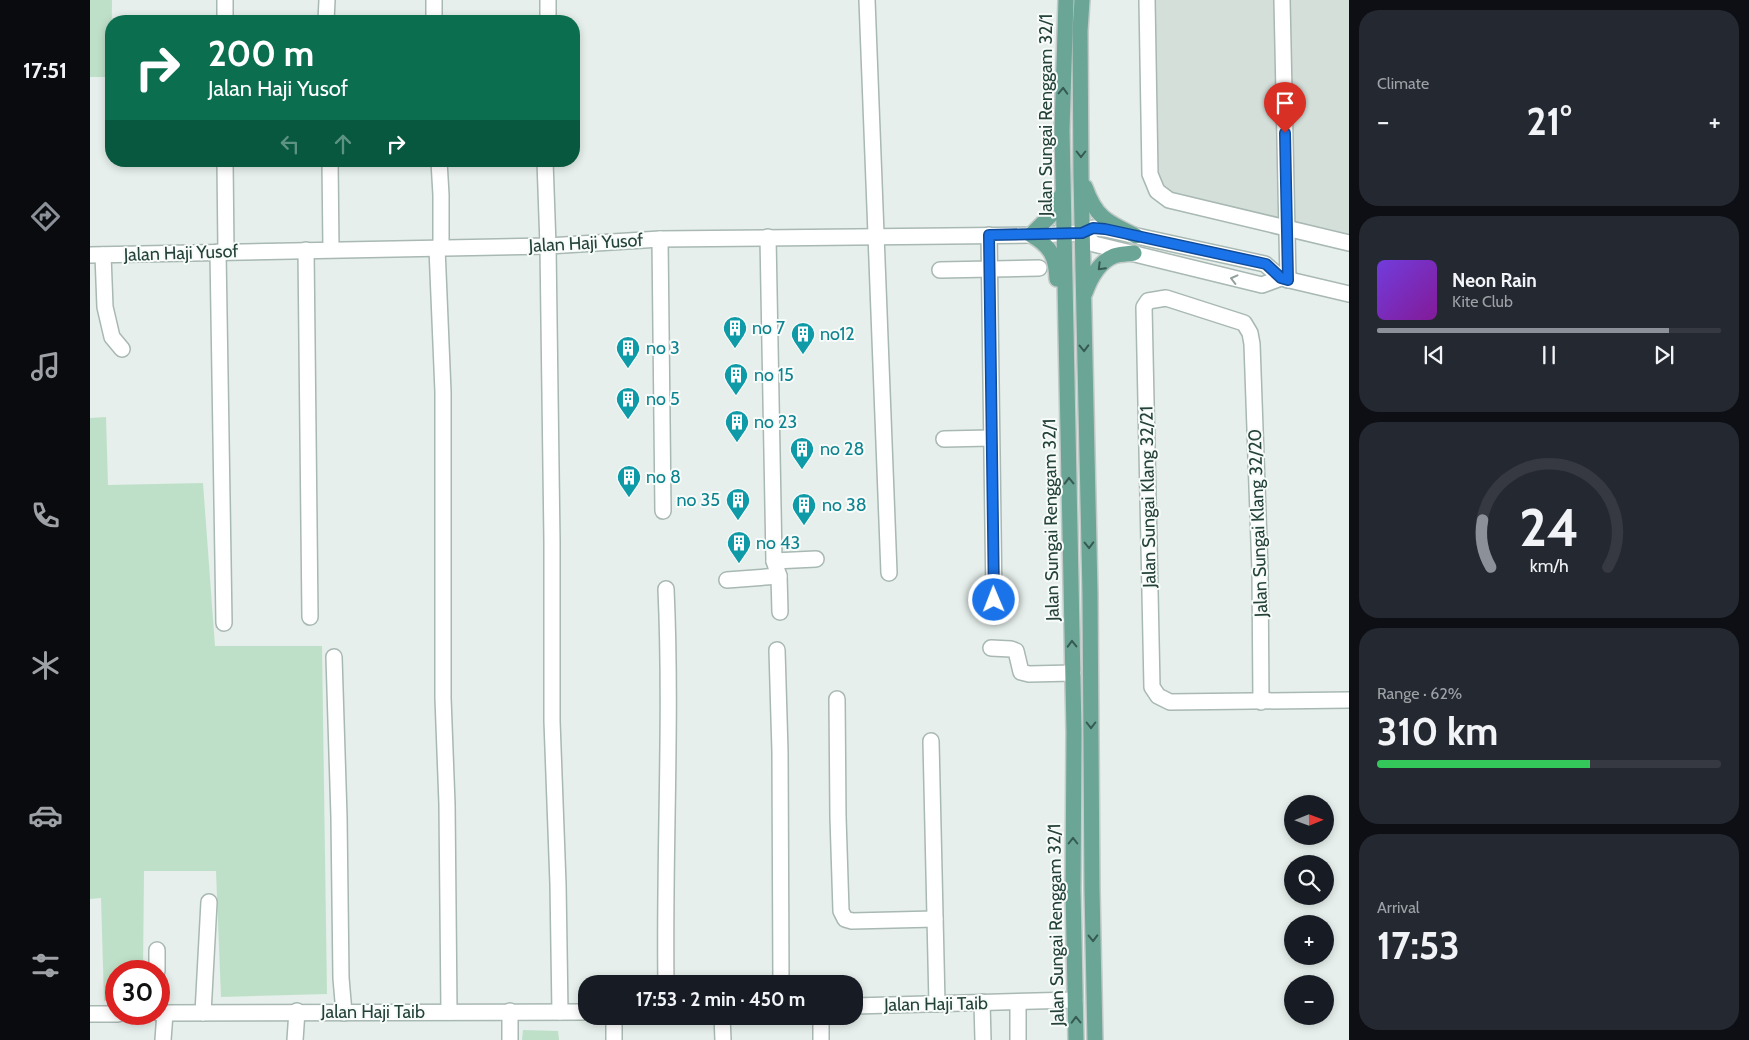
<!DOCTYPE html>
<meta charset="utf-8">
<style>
:root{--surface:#171b24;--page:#242831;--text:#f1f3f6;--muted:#9ea1a6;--line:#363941;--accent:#8c9099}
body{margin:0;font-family:Cabin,sans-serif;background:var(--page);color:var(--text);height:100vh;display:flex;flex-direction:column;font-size:19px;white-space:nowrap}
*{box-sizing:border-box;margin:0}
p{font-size:16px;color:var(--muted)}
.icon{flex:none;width:28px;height:28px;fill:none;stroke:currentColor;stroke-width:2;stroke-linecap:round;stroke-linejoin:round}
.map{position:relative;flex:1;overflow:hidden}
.details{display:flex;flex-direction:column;gap:10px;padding:10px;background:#0d0f14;width:400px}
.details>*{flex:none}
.guide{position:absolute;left:15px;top:15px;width:475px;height:152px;border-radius:20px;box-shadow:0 2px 8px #0003;background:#0b6e4f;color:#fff;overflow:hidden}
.needle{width:32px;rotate:89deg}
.tools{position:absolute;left:1194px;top:795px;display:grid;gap:10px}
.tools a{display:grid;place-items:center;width:50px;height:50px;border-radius:50%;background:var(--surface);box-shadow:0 2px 8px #0003;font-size:25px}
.speed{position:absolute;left:15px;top:960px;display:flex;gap:10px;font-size:25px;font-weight:700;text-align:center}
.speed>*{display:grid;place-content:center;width:65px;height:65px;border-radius:50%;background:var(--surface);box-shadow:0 2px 8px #0003;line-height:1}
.speed .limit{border:8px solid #d22;background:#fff;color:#111}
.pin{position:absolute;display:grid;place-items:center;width:42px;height:42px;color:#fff;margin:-51px -21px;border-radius:50% 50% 50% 0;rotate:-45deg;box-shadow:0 0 5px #0007}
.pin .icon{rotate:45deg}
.me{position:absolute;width:55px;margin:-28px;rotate:359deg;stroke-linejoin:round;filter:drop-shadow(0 0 4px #0008)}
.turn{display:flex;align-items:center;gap:18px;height:105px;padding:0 20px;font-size:22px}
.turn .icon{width:65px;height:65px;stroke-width:2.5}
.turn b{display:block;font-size:35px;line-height:42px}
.lanes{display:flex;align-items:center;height:48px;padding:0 20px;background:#0003;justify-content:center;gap:25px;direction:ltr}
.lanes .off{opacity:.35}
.big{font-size:38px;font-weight:700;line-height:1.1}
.details .card{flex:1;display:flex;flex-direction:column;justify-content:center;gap:8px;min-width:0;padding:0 18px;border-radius:20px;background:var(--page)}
.details .dial{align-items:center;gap:0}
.dial svg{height:130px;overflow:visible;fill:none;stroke:var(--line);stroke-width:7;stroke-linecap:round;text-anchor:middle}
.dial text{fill:var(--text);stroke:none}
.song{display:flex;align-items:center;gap:15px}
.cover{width:60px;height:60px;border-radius:8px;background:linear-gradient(135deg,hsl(260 70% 55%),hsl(290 70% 35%))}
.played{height:5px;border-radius:2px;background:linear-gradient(90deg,var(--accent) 85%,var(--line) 85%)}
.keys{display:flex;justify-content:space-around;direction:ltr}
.heat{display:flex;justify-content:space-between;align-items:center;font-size:28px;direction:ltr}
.charge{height:8px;border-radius:4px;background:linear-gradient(90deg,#34c759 62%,var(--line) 0)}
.trip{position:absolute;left:488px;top:975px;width:285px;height:50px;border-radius:20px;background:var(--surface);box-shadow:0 2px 8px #0003;font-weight:700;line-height:50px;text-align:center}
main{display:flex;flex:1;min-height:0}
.dock{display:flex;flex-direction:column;width:90px;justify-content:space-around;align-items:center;background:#090b0e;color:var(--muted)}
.dock .icon{width:35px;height:35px}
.dock .selected{color:var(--accent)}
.dock b{font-size:22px;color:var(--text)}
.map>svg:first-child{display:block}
</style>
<main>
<nav class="dock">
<b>17:51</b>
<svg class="icon selected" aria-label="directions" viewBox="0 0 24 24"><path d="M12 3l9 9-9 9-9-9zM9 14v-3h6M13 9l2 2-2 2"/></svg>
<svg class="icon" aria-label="music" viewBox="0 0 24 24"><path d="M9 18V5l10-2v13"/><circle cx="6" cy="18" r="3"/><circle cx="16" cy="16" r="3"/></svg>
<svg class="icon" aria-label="phone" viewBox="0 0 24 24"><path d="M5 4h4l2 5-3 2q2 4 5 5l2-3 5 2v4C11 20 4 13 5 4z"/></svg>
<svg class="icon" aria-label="climate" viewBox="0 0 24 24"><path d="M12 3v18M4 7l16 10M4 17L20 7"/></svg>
<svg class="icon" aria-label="car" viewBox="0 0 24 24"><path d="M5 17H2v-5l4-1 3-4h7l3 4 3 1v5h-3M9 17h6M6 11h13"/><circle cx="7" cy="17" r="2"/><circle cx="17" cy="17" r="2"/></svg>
<svg class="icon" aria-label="filters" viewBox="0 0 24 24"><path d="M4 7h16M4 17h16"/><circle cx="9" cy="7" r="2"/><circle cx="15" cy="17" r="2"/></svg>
</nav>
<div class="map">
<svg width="1259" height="1040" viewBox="0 0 1259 1040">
<rect width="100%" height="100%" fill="#e6efeb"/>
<polygon fill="#d4dfda" points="1061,0 1259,0 1259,238 1083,197 1071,189 1064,171"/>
<g fill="#bfe0c8">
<polygon points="0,0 22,0 21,77 0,77"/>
<polygon points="16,417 18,485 113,483 125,646 232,646 237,994 131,997 126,871 54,871 53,971 26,971 26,1000 14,1001 11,898 0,899 0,418"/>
<polygon points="433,1030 468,1031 469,1040 432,1040"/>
</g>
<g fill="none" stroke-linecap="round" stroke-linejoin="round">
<g stroke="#a8b8b2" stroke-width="18">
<g id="minor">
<polyline points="344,0 344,21"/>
<polyline points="458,0 458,21"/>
<polyline points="777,0 799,573"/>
<polyline points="1057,0 1060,174 1067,191 1079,200 1259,243"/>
<polyline points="1192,0 1198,280"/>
<polyline points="135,21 135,0"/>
<polyline points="236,21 237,0"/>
<polyline points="135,161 136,252"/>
<polyline points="240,161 241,249"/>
<polyline points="349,161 351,195 351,248"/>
<polyline points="455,161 458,246 462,542 462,721 468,884 470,1012"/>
<polyline points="992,233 1004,244 1172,285 1191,278 1259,294"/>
<polyline points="899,235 904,600"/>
<polyline points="678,237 684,561 689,576 690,612"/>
<polyline points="570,239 573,511"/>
<polyline points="347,248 353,392 353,698 357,804 359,1012"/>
<polyline points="216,250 220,617"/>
<polyline points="128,252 134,623"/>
<polyline points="0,255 458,246 570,239 941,235 992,233 1003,228 1015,229 1175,264 1191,278"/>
<polyline points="13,255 15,307 22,337 32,349"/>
<polyline points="850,270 949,268"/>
<polyline points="854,439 901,438"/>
<polyline points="684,561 726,559"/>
<polyline points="637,580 689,576"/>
<polyline points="901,648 921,649 926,651 931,672 939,674 983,673"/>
<polyline points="687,650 690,752 691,984"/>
<polyline points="244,657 249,817 251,978 254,1013"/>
<polyline points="747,699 748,817 751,911 755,919 762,921 845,919"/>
<polyline points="1171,702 1170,571 1162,344 1160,333 1154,323 1076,298 1058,301 1054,307 1062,687 1068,696 1080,702 1259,700"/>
<polyline points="841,741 847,1004"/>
<polyline points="67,971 67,950"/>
<path d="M576 984C574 852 582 721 576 589"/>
<polyline points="892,1002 893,1040"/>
<polyline points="928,1002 928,1040"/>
<polyline points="764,1006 985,1000"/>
<polyline points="69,1013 496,1012"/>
<polyline points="113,1013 119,902"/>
<polyline points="0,1014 28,1014"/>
<polyline points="524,1016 524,1040"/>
<polyline points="632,1016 633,1040"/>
<polyline points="731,1016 731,1040"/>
<polyline points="73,1040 75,1013"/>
<polyline points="205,1040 207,1011"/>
<polyline points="420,1040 420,1011"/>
</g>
</g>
<g stroke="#c2cac8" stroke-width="18">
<g id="major">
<polyline points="976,0 972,130 984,732 983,890 986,1040"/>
<polyline points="992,0 990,31 991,176 1000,593 1002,889 1005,1040"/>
<path d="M995 187C1006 218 1017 222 1046 236"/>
<path d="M967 279C966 257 961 246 941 235L964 212 971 196"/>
<path d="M995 293C1000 279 1009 262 1024 256 1029 254 1038 254 1044 253"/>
</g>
</g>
<use href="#minor" stroke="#fff" stroke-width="15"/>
<use href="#major" stroke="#6aa596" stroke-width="15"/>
</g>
<defs><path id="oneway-chevron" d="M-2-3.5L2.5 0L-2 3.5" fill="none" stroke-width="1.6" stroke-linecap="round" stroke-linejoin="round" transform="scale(1.25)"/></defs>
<g stroke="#365b51">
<use href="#oneway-chevron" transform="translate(973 91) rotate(-88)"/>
<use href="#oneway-chevron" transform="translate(991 154) rotate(90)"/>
<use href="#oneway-chevron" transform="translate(1011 267) rotate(135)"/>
<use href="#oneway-chevron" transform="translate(994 348) rotate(89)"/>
<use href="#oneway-chevron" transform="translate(979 481) rotate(-91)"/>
<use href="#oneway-chevron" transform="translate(999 545) rotate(89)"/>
<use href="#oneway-chevron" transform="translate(982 644) rotate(-91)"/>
<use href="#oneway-chevron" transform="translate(1001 725) rotate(90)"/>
<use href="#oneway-chevron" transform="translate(983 841) rotate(-90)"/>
<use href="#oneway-chevron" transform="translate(1003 938) rotate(89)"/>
<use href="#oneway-chevron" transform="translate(986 1020) rotate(-91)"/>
</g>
<use stroke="#92a09c" href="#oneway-chevron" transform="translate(1144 279) rotate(-166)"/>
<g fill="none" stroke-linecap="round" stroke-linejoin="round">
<g stroke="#114b97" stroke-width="12">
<polyline id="route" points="904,600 899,235 992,233 1003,228 1015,229 1176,264 1191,278 1198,280 1195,133"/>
</g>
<use href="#route" stroke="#1a73e8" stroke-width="9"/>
</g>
<defs>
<g id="building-pin" transform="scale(1.25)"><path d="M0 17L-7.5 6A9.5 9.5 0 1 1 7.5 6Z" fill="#0f9aa8" stroke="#f7fbf9"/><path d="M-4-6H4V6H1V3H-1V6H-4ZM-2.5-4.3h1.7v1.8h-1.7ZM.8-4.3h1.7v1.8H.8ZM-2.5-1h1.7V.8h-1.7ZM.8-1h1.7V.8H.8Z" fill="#fff"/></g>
</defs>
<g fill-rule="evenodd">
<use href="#building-pin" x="645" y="328"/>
<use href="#building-pin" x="713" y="334"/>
<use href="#building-pin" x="538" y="348"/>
<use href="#building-pin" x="646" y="375"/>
<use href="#building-pin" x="538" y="399"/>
<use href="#building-pin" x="647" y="422"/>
<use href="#building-pin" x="712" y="449"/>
<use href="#building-pin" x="539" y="477"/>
<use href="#building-pin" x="648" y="500"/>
<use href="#building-pin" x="714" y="505"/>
<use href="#building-pin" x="649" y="543"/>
</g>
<g text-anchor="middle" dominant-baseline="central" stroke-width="4" stroke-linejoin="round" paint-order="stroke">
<g font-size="18" fill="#24423a" stroke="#f7fbf9">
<text transform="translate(956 115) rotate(-90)">Jalan Sungai Renggam 32/1</text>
<text transform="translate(496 243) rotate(-3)">Jalan Haji Yusof</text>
<text transform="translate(91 253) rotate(-2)">Jalan Haji Yusof</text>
<text transform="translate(1058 497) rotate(-91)">Jalan Sungai Klang 32/21</text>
<text transform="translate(961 520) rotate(-91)">Jalan Sungai Renggam 32/1</text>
<text transform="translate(1168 523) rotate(-92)">Jalan Sungai Klang 32/20</text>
<text transform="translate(966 925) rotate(-91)">Jalan Sungai Renggam 32/1</text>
<text transform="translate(846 1004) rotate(-1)">Jalan Haji Taib</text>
<text x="283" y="1012">Jalan Haji Taib</text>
</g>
<g font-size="18" fill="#0d838f" stroke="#f7fbf9" text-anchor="start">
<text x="662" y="328">no 7</text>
<text x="730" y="334">no12</text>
<text x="556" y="348">no 3</text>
<text x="664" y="375">no 15</text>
<text x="556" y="399">no 5</text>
<text x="664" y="422">no 23</text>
<text x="730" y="449">no 28</text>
<text x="556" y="477">no 8</text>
<text x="630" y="500" text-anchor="end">no 35</text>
<text x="732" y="505">no 38</text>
<text x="666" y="543">no 43</text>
</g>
</g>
</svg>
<div class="tools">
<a><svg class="needle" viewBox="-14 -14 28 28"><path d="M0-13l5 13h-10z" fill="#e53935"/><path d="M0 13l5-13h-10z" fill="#9ea1a6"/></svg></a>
<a><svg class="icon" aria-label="search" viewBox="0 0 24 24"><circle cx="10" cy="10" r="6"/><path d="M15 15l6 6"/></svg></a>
<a>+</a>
<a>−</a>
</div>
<div class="speed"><div class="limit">30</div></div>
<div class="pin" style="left:1195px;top:133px;background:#d93025"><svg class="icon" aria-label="arrive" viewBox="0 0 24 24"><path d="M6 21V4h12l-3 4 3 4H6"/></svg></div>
<svg class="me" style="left:904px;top:600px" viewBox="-20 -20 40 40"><circle r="17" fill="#1a73e8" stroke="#fff" stroke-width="3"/><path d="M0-11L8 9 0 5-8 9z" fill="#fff"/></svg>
<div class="trip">17:53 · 2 min · 450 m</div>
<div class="guide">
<div class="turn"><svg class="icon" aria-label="right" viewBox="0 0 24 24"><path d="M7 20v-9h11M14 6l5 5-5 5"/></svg><div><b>200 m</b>Jalan Haji Yusof</div></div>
<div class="lanes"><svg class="icon off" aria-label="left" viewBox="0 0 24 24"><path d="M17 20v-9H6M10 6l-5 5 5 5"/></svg><svg class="icon off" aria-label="ahead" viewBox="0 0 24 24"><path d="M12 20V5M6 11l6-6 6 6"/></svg><svg class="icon" aria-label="right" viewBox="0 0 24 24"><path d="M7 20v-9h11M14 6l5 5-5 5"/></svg></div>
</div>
</div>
<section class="details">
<div class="card"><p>Climate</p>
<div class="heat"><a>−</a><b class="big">21°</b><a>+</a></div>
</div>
<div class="card">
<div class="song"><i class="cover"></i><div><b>Neon Rain</b><p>Kite Club</p></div></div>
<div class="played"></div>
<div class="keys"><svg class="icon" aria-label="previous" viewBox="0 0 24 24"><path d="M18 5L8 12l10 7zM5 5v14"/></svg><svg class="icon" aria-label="pause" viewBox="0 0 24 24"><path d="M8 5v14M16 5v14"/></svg><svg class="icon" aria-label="next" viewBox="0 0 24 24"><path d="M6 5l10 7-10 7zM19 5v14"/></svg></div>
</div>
<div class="card dial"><svg viewBox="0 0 100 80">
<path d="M14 69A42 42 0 1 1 86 69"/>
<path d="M14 69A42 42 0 0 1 9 40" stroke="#8c9099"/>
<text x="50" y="56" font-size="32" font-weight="700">24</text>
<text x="50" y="72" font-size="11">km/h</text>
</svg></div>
<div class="card"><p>Range · 62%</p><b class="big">310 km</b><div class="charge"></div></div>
<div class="card"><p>Arrival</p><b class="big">17:53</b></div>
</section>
</main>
